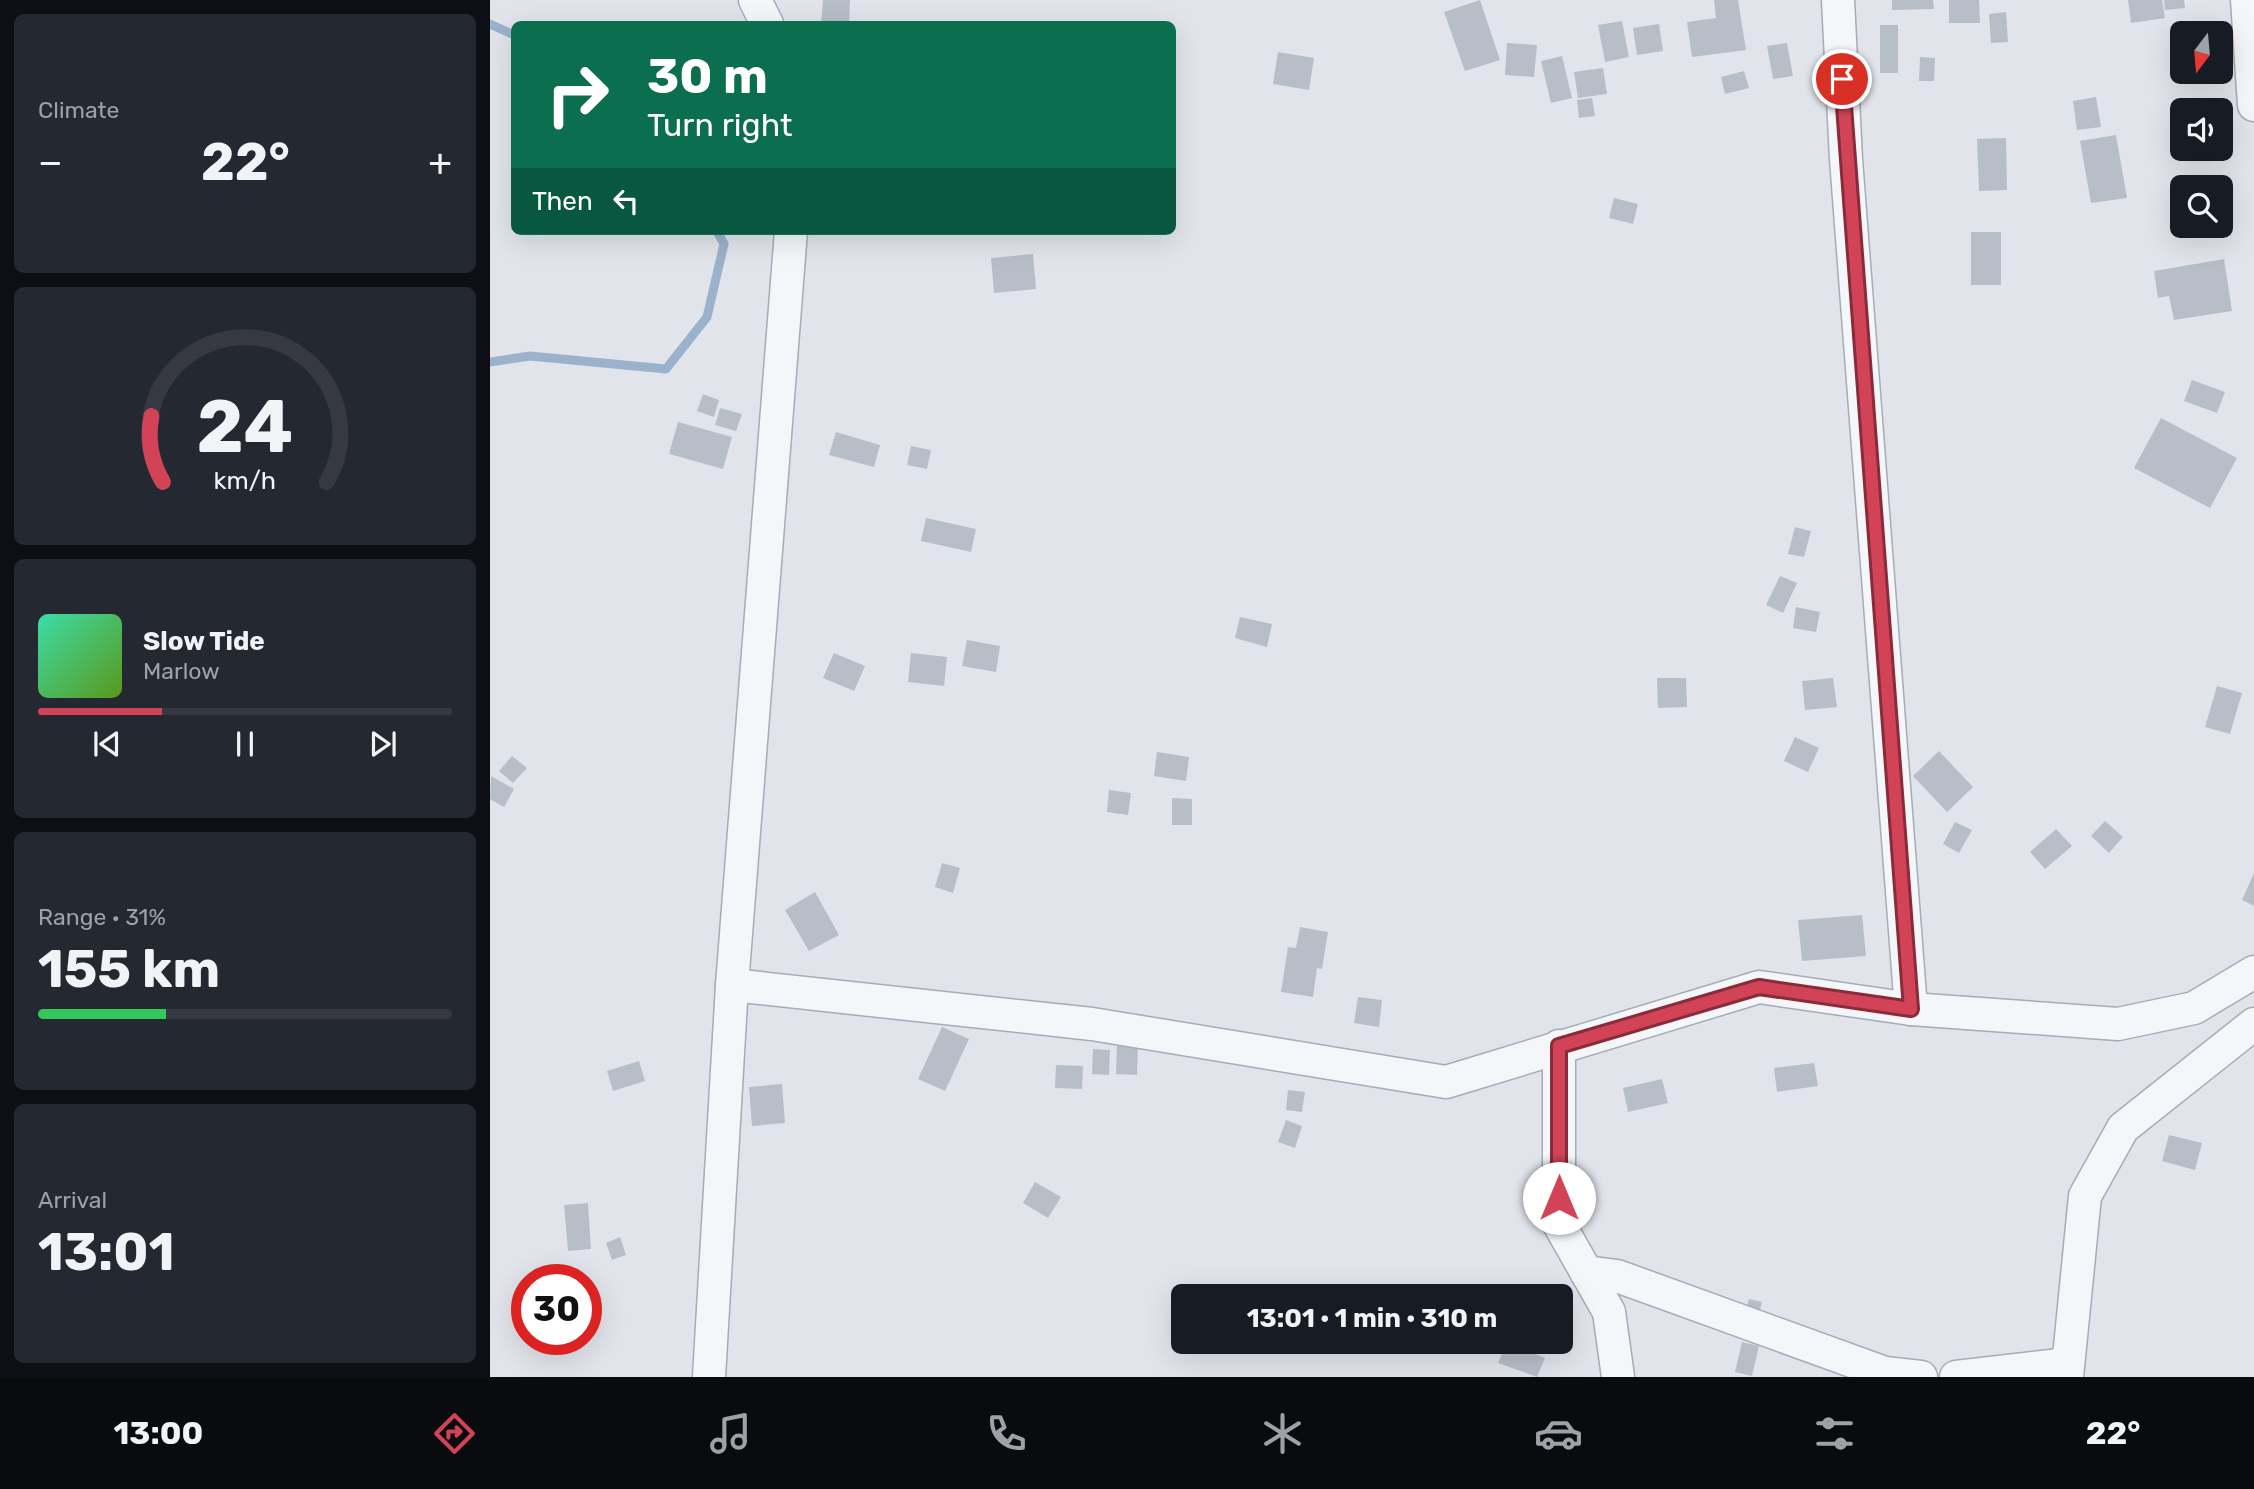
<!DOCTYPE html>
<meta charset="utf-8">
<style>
:root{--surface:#171b24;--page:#242831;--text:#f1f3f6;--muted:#9ea1a6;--line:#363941;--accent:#d34358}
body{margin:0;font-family:Rubik,sans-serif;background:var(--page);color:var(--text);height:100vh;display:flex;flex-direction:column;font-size:26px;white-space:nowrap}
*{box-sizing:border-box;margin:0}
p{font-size:23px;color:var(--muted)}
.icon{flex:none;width:38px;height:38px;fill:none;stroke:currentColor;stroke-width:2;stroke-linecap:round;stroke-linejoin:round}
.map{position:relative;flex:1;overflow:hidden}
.details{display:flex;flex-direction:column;gap:14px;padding:14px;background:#0d0f14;width:490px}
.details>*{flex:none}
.hud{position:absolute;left:21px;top:21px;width:665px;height:214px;border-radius:10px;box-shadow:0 7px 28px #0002;background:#0b6e4f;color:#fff;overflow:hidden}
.needle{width:46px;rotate:196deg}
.fabs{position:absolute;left:1680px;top:21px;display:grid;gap:14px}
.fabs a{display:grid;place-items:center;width:63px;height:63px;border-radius:10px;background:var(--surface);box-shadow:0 7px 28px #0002;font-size:35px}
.speed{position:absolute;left:21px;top:1264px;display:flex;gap:14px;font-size:35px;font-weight:700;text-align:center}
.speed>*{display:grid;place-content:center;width:91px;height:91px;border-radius:50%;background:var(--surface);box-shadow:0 7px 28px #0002;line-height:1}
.speed .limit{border:10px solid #d22;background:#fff;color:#111}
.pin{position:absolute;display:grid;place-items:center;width:60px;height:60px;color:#fff;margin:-30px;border:4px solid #fff;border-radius:50%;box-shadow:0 2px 7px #0007}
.me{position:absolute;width:77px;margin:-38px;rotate:0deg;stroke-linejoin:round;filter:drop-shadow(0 0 5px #0008)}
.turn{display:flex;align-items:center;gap:24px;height:147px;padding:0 21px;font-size:32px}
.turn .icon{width:91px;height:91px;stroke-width:2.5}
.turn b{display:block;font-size:49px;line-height:60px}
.then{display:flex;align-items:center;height:66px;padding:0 21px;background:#0003;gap:14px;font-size:26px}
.big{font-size:52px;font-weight:700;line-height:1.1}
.details .widget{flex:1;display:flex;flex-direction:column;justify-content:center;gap:10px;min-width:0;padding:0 24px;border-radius:10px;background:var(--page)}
.details .dial{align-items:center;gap:0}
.dial svg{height:182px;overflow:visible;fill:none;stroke:var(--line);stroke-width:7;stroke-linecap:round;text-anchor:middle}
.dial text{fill:var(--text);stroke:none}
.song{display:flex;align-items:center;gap:21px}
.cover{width:84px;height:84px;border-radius:10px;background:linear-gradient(135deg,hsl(160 70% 55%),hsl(90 70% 35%))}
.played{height:7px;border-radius:4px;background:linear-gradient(90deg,var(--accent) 30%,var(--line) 30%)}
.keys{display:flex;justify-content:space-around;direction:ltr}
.heat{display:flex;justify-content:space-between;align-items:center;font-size:38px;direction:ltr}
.charge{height:10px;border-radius:5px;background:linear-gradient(90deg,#34c759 31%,var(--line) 0)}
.trip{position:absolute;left:681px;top:1284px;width:402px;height:70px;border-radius:10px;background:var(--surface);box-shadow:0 7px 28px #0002;font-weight:700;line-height:70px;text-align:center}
.menu{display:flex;height:112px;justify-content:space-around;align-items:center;background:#090b0e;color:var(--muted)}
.menu .icon{width:49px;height:49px}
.menu .current{color:var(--accent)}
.menu b{font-size:32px;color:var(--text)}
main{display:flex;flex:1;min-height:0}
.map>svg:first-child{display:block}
</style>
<main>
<section class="details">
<div class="widget"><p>Climate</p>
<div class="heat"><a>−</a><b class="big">22°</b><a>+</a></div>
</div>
<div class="widget dial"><svg viewBox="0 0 100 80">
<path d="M14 69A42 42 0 1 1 86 69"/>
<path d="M14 69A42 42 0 0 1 9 40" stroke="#d34358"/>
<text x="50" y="56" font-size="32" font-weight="700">24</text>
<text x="50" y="72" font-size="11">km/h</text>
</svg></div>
<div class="widget">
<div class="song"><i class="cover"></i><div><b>Slow Tide</b><p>Marlow</p></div></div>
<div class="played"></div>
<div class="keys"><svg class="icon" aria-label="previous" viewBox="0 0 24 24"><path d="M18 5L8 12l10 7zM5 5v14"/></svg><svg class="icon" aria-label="pause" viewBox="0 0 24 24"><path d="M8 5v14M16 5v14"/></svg><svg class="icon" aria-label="next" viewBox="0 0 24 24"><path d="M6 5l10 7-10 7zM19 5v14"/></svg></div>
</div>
<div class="widget"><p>Range · 31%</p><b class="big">155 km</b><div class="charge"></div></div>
<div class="widget"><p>Arrival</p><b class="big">13:01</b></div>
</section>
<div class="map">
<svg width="1764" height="1377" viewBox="0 0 1764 1377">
<rect width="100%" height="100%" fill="#e1e5eb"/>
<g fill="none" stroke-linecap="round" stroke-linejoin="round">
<g stroke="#9bb2cc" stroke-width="9">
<polyline points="0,24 24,35"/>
<polyline points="0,362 40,356 176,369 217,317 234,244 227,231"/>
</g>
</g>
<g fill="#b8bec8">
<polygon points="333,0 360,0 359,24 331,24"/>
<polygon points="990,0 1010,60 975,71 954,12"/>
<polygon points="1224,0 1248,0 1256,50 1202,57 1197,22 1226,18"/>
<polygon points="1402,0 1443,0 1444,9 1402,10"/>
<polygon points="1459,0 1489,0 1490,23 1459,23"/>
<polygon points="1638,0 1672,0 1675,18 1641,23"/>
<polygon points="1674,0 1694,0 1695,8 1675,10"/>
<polygon points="1516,12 1518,42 1501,43 1499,14"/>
<polygon points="1132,21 1139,57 1115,62 1108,25"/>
<polygon points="1169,24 1173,51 1147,55 1143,28"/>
<rect x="1390" y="25" width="18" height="48"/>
<polygon points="1017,43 1047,45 1044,77 1015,75"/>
<polygon points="1297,43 1303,76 1283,79 1277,46"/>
<polygon points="788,52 824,58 819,90 783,84"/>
<polygon points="1072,56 1082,98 1061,103 1051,61"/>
<polygon points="1430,57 1445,58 1444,81 1429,81"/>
<polygon points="1113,68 1117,94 1088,98 1084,72"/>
<polygon points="1254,71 1259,88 1235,94 1231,77"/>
<polygon points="1606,97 1611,127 1587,130 1583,101"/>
<polygon points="1102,98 1105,116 1089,118 1087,100"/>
<polygon points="1626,135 1637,198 1601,203 1590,141"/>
<polygon points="1516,138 1517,190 1489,191 1487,139"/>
<polygon points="1124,198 1148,204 1143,224 1119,218"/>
<rect x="1481" y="232" width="30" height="53"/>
<polygon points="543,254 546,289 504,293 501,258"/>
<polygon points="1734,259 1742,311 1684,320 1679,296 1668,298 1664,271"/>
<polygon points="1702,380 1735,392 1727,413 1694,401"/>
<polygon points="213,394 229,400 224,417 207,411"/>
<polygon points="230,408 252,414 246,431 225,425"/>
<polygon points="1671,418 1747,458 1720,508 1644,468"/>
<polygon points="188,422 242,437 233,469 179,454"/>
<polygon points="346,432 390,445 384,467 339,455"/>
<polygon points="421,446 441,450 437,469 417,465"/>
<polygon points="436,518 486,529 481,552 431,541"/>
<polygon points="1305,527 1321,531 1314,557 1298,554"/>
<polygon points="1290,576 1307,583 1293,613 1276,605"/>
<polygon points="1306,607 1330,612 1326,632 1303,628"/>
<polygon points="750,617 782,624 777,647 745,638"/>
<polygon points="477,640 510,646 506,672 472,666"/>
<polygon points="344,653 375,666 364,691 333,678"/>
<polygon points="421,653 457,657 454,686 418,682"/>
<polygon points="1167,678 1196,678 1197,707 1168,708"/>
<polygon points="1343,678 1347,707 1315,710 1312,681"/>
<polygon points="1727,686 1752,693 1740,734 1715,727"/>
<polygon points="1305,737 1329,748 1318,772 1294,761"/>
<polygon points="1449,751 1483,787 1457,812 1423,776"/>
<polygon points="667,752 699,757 696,781 664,776"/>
<polygon points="22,756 37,768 23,783 9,771"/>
<polygon points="1,776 24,789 14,807 0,799"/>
<polygon points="619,790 641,793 638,815 617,812"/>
<polygon points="682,798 702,799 702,825 682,825"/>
<polygon points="1615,821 1633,837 1619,853 1601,836"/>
<polygon points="1465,822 1482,830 1469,853 1453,844"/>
<polygon points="1566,829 1582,846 1555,869 1540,852"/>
<polygon points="452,863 470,868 463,893 445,887"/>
<polygon points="1764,873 1764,906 1752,900"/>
<polygon points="325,892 349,935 319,951 295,910"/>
<polygon points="1372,915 1376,956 1312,961 1308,920"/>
<polygon points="810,927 838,932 832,969 827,968 823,997 791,992 798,947 806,948"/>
<polygon points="868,997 892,1000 889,1027 864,1023"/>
<polygon points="452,1027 479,1039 455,1091 428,1079"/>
<polygon points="627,1043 648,1043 647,1075 626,1074"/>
<polygon points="603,1049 620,1050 619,1075 602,1074"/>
<polygon points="149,1061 155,1081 123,1091 117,1071"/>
<polygon points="1324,1063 1328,1086 1287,1092 1284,1068"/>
<polygon points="566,1065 593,1066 592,1089 565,1088"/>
<polygon points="1172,1079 1178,1103 1138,1112 1133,1088"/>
<polygon points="292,1084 295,1123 262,1126 259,1087"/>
<polygon points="798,1090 815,1092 812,1112 796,1110"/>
<polygon points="796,1120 812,1126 805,1148 788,1142"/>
<polygon points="1679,1135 1712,1143 1705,1170 1672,1161"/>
<polygon points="545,1182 571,1197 558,1218 533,1203"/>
<polygon points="98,1203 101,1249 78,1251 74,1205"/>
<polygon points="130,1237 136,1255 122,1260 116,1243"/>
<polygon points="1259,1299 1272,1302 1267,1321 1254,1317"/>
<polygon points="1017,1342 1055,1358 1047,1377 1008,1363"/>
<polygon points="1252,1342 1269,1346 1262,1376 1245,1372"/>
</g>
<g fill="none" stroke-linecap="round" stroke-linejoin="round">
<g stroke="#a6acb5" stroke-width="35">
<g id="minor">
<polyline points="265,0 277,24"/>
<polyline points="1348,0 1356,159 1421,1009"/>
<polyline points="1757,0 1764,105"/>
<polyline points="242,985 602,1024 956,1082 1269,987 1421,1009 1628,1024 1704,1008 1764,972"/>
<polyline points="1069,1046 1069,1224 1119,1312 1128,1377"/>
<polyline points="1096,1272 1127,1276 1395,1373 1431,1377"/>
<polyline points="219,1377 242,985 301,231"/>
<polyline points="1466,1377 1578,1364"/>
<polyline points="1577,1377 1595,1196 1633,1128 1764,1024"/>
</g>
</g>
<use href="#minor" stroke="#f4f6f9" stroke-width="32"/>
</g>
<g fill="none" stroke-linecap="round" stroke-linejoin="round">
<g stroke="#892c39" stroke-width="18">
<polyline id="route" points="1069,1198 1069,1046 1269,987 1421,1009 1352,79"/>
</g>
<use href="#route" stroke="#d34358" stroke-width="12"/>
</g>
</svg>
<div class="fabs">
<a><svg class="needle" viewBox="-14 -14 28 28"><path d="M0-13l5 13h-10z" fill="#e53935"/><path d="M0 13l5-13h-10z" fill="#9ea1a6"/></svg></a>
<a><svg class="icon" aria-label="sound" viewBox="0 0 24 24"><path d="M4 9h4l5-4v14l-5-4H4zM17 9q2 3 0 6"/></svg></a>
<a><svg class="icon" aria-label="search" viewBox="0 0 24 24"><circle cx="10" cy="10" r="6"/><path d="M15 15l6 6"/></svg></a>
</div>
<div class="speed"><div class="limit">30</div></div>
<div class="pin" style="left:1352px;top:79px;background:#d93025"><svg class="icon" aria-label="arrive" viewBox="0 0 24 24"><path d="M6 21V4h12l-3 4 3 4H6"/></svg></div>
<svg class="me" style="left:1069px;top:1198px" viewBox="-20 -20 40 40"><circle r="19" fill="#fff"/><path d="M0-13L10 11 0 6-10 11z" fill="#d34358"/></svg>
<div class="trip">13:01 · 1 min · 310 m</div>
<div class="hud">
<div class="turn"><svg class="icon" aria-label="right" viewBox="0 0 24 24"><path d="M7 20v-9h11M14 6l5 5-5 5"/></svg><div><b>30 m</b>Turn right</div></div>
<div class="then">Then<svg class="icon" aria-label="left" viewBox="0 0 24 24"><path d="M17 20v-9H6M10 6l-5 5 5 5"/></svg></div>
</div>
</div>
</main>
<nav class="menu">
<b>13:00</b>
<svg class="icon current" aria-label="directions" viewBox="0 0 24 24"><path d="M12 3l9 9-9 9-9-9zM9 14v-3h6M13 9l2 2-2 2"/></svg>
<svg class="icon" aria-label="music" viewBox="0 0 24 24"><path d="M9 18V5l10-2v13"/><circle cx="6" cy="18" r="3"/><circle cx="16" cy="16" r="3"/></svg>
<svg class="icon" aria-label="phone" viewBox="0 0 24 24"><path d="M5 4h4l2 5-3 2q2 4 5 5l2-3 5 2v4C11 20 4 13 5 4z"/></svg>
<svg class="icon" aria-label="climate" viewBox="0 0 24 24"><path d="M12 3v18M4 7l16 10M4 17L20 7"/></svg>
<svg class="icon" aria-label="car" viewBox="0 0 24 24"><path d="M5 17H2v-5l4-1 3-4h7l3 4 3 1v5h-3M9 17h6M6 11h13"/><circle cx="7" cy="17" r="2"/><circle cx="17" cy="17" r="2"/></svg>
<svg class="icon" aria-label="filters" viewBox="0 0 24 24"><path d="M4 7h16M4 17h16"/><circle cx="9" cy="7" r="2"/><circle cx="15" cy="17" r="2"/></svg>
<b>22°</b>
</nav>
